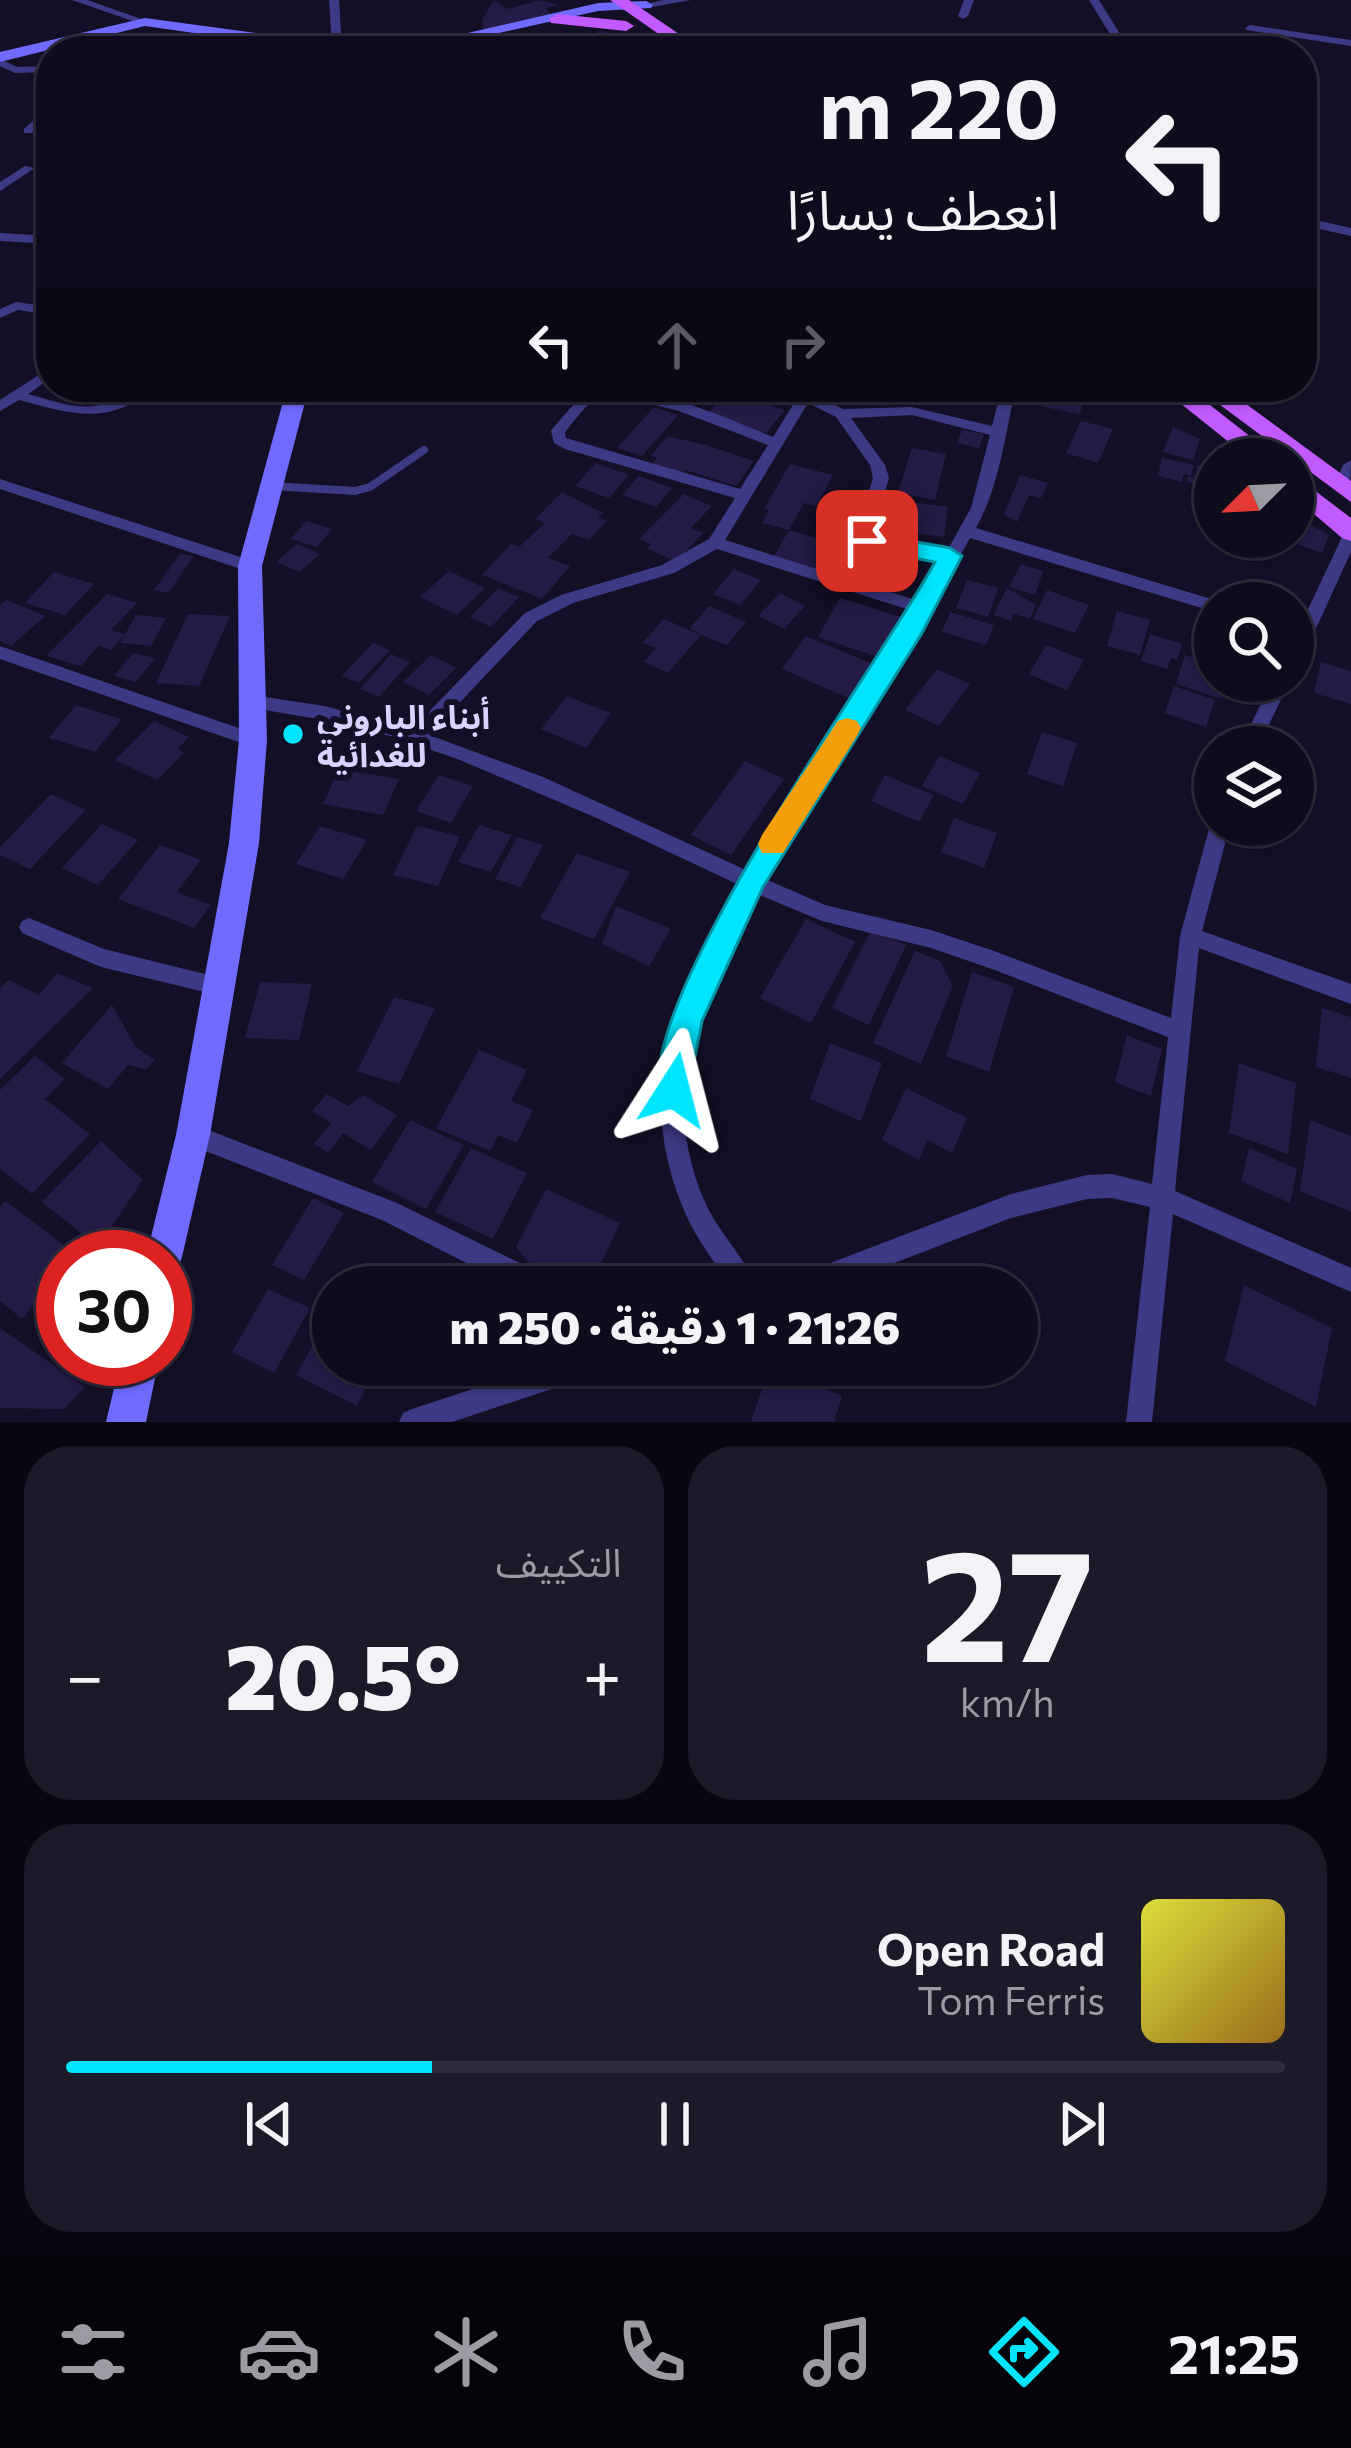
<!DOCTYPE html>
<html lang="ar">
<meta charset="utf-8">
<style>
:root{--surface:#0e0b1c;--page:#1c1929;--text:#f1f3f6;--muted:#9b9ba3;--line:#2e2b3b;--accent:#00e5ff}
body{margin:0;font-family:Commissioner,"Noto Sans Arabic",sans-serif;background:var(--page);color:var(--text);direction:rtl;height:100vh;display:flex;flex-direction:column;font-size:45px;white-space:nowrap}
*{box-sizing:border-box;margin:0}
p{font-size:39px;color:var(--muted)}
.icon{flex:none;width:66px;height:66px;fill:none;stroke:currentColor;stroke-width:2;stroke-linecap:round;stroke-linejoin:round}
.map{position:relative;height:1422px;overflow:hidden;direction:ltr}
.sheet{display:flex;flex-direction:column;gap:24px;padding:24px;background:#08060f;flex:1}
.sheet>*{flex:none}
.top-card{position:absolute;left:36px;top:36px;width:1281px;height:366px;border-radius:48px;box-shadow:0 3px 9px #0004,0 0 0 3px var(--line);direction:rtl;background:#0e0b1c;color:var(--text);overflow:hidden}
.needle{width:78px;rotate:246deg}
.controls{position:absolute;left:1194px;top:438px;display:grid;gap:24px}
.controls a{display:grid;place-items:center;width:120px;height:120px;border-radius:50%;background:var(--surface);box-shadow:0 3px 9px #0004,0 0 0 3px var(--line);font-size:60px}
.speed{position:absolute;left:36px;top:1230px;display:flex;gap:24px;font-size:60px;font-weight:700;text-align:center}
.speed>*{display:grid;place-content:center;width:156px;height:156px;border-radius:50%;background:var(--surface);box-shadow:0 3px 9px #0004,0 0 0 3px var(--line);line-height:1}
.speed .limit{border:18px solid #d22;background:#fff;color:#111}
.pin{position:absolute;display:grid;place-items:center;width:102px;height:102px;color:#fff;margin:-51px;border-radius:24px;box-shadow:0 6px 18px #0006}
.me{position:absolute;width:132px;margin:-66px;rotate:9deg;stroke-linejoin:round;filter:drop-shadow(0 0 9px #0008)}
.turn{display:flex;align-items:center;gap:42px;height:252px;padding:0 60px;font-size:54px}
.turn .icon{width:156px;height:156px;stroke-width:2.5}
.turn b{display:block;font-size:84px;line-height:102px}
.lanes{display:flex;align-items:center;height:114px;padding:0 60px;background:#0003;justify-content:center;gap:60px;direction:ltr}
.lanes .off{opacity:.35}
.big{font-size:90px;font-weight:800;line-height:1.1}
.sheet .tile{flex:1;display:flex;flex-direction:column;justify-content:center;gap:18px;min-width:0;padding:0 42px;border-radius:48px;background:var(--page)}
.sheet .dial{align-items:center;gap:0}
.dial b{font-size:156px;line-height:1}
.song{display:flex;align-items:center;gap:36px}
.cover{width:144px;height:144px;border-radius:18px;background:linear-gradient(135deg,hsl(60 70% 55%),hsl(40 70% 35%))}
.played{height:12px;border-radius:6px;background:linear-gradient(90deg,var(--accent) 30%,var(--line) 30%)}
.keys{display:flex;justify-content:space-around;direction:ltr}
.heat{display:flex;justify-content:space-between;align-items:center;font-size:66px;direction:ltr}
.sheet .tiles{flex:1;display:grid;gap:24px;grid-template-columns:1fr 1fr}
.tile:last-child{grid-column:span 2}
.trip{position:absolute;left:312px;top:1266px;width:726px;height:120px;border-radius:60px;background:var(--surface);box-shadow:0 3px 9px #0004,0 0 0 3px var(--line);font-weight:800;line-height:120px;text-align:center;direction:rtl}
.tab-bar{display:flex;height:192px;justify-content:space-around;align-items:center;background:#06040b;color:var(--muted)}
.tab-bar .icon{width:84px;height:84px}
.tab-bar .selected{color:var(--accent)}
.tab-bar b{font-size:54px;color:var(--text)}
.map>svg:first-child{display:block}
</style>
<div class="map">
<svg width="1351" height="1422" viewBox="0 0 1351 1422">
<rect width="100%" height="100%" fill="#130f26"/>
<g fill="#241b47">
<polygon points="494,0 508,9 541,0 559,5 545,8 551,14 484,30 482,20"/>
<polygon points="599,31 609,33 634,51 581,47"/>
<polygon points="531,34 553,38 539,51 512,51"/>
<polygon points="1048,387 1085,391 1080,414 1043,407"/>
<polygon points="728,390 785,410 766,433 708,413"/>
<polygon points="654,407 678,415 642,456 617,448"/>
<polygon points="1081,421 1113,429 1098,463 1066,453"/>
<polygon points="1173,427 1200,439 1193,460 1163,452"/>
<polygon points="962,430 984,434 979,448 957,443"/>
<polygon points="667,436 706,445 754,461 736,486 685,470 682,473 652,464 657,458 651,456"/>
<polygon points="912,448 946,454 935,500 898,493"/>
<polygon points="1162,458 1194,465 1191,476 1184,474 1182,482 1158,476"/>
<polygon points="596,463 629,475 609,498 575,486"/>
<polygon points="790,464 833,475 816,506 804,503 789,530 762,523 769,510 764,509"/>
<polygon points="1197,465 1213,469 1210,487 1187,482 1188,476 1195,478"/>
<polygon points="1020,475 1048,483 1041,498 1029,495 1017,522 1004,514"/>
<polygon points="639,476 672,488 656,507 622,495"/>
<polygon points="562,492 603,513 598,518 607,521 589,540 572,534 548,558 570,566 542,599 482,575 511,544 519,547 545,523 535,519"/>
<polygon points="684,494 712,506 691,528 703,533 676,562 647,548 651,544 639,539"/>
<polygon points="897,500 948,507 944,537 892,530"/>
<polygon points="1293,515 1329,535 1322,553 1280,538 1293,537"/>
<polygon points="306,521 332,529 317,547 291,539"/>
<polygon points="789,530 856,550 843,577 774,556"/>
<polygon points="297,544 320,554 300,572 276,562"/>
<polygon points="180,554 194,556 168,593 154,590"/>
<polygon points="1021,564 1043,571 1035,595 1009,587"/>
<polygon points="734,569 761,580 740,605 713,594"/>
<polygon points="449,571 485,588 457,615 420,597"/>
<polygon points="54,572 94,584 65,615 25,603"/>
<polygon points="967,580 998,588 988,617 956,608"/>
<polygon points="498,588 519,597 491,627 470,617"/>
<polygon points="1007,588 1036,605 1030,619 1014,614 1011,621 993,615"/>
<polygon points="1047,590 1089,605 1075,633 1033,619"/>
<polygon points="780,593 805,606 784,629 758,616"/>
<polygon points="107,594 137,603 111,630 125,634 111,650 98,646 81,666 46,656"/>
<polygon points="840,598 901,617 880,658 818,637"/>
<polygon points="7,600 45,616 11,646 0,641 0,605"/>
<polygon points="709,606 746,622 727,645 701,635 668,673 644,662 656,648 642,643 664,619 701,635 690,628"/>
<polygon points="1117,611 1150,620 1140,655 1107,646"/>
<polygon points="950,612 994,625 986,645 942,632"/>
<polygon points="188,614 230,616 199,686 156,683"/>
<polygon points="136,615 166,618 151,646 120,643"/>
<polygon points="1150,634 1182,644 1177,660 1171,658 1167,669 1141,661"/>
<polygon points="806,636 872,664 848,698 782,669"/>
<polygon points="373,643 390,650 359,683 342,676"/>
<polygon points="1046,645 1084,660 1067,690 1029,674"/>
<polygon points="133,653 155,658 136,682 114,676"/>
<polygon points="391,654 410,662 379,697 360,689"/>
<polygon points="431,655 456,668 429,695 403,682"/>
<polygon points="1185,655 1215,664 1215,681 1226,681 1221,699 1176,684"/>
<polygon points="1321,662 1351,671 1351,704 1314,693"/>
<polygon points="937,669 970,684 939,726 905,710"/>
<polygon points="1174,686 1215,700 1206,727 1165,713"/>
<polygon points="567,696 611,713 586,748 541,729"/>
<polygon points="76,705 122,719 95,752 49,738"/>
<polygon points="154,721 189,737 177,749 184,753 157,780 115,760"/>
<polygon points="1042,732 1077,743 1063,786 1027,774"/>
<polygon points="939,756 980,773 963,804 922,786"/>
<polygon points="745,761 784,779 731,855 691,835"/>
<polygon points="339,769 399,779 383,815 323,804"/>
<polygon points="439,775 473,786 451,823 416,811"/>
<polygon points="885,775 934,795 919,822 871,801"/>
<polygon points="51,794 86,810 30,869 0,855 0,847"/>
<polygon points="954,818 997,833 984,868 941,852"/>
<polygon points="102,824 138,840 98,885 62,868"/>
<polygon points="479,825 512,835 491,872 458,862"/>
<polygon points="320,826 367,840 343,879 296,864"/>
<polygon points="417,826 460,836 438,886 393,875"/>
<polygon points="517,837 543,845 521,887 495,879"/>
<polygon points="160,845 201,860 177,892 211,905 194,928 118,899"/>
<polygon points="577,853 630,872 594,939 540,918"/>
<polygon points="616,906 671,929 649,966 602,944"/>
<polygon points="806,919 855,942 811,1023 760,998"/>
<polygon points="871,930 906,945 869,1025 832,1008"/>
<polygon points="915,951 940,961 953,986 921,1064 873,1043"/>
<polygon points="972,972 1014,987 989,1072 946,1056"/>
<polygon points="57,973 93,988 0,1079 0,988 9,980 39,995"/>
<polygon points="260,982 312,984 299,1040 245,1038"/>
<polygon points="394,997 435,1008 399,1084 357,1071"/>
<polygon points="112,1005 136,1047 155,1060 146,1069 128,1065 108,1089 62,1063"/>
<polygon points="1322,1008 1351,1017 1351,1078 1316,1067"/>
<polygon points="1127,1035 1162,1049 1151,1096 1115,1082"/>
<polygon points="830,1043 882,1063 861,1121 810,1099"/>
<polygon points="479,1050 527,1070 511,1101 533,1110 517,1143 498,1135 490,1151 436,1128"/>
<polygon points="35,1056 65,1079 45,1099 90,1134 32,1194 0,1169 0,1090"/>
<polygon points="1239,1063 1296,1083 1288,1154 1229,1133"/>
<polygon points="906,1088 967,1118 952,1153 927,1140 919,1160 882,1140"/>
<polygon points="327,1094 348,1106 363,1095 397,1115 371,1150 343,1133 328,1153 314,1144 331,1123 312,1111"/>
<polygon points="410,1120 464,1145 426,1209 372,1182"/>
<polygon points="1310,1120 1351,1136 1351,1212 1300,1191"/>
<polygon points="101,1141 143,1180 98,1247 42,1202"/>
<polygon points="471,1148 527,1173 493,1239 435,1212"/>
<polygon points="1249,1148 1297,1169 1290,1203 1241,1181"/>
<polygon points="546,1189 620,1223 590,1287 550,1287 516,1247"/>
<polygon points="313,1198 344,1213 304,1280 272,1265"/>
<polygon points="5,1201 80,1257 63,1257 63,1271 22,1319 0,1301 0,1207"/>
<polygon points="1244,1285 1332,1328 1316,1407 1225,1361"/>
<polygon points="268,1289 310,1308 274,1373 232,1352"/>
<polygon points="333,1309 333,1365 378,1365 357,1406 296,1375"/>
<polygon points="0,1328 85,1387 64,1409 0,1408"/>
<polygon points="770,1365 842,1396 834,1422 751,1422"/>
</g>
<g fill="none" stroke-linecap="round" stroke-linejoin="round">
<polyline stroke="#3d3a85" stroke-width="8" points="271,486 355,491 370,487 424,450"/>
<g fill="#3d3a85" fill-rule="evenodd">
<polygon points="72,0 87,0 150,22 141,24"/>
<polygon points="329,0 339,0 342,47 337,50 332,47"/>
<polygon points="663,0 691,0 646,8 641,5"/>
<polygon points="964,0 974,0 968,16 963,19 958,16"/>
<polygon points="1089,0 1099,0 1120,34 1117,51 1107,51 1110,34"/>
<polygon points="1250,25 1351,40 1351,46 1246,30 1245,28"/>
<polygon points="0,59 17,67 51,66 51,72 15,73 0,66"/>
<polygon points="51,104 51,113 32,133 24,133 24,129"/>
<polygon points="25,166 35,168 0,191 0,182"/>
<polygon points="1302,217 1351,228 1351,236 1302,225"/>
<polygon points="0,233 51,236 51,244 0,241"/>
<polygon points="16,302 51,307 51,315 18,310 0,318 0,309"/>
<path d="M51 367V378L28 394C53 401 82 412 108 403 126 397 135 387 154 387 110 427 71 414 19 400L0 411V400Z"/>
<path d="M596 387C657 387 717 414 773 437L804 387H818L814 394 843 409 912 407 992 426 1002 387H1016C1005 434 1000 485 976 528L1221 602 1215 603V612L970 538 919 630 763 878 825 905 931 930 994 951 1171 1018 1180 936 1210 825 1215 819V825H1230L1202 931 1351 984V1004L1199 948 1175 1191 1351 1268V1292L1173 1214 1152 1422H1126L1150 1207 1112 1198 1087 1199 1011 1218 832 1287H788L791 1278 1011 1194 1087 1175 1112 1174 1152 1184 1168 1037 992 969 931 948 822 921 755 893C736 934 713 976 697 1019 676 1076 680 1145 704 1200 717 1231 744 1256 757 1287H731C716 1264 698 1241 687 1217 659 1156 651 1083 675 1019 692 973 718 929 739 885L599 819 460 760 394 737 324 720 246 707 243 702 246 697 252 695 324 706 412 729 525 613 561 595 662 565 709 539 735 498 565 449 554 443 551 431 553 428 581 396ZM610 394 679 411 768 445 740 489 566 438 565 432C578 417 590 396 610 394ZM808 403 836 417 870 465 873 478 855 537 857 541 941 561 919 601 725 540ZM912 415 990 435 971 508 947 551 872 534 889 478 885 465 851 418ZM717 549 913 611 746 870 543 777 429 735 537 621 573 603 674 573Z"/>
<polygon points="1351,460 1350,486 1342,491 1337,490 1334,486 1343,465"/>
<polygon points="0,479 256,562 258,566 250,572 244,570 0,489"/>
<polygon points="1351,530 1351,552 1302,659 1293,665 1293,641 1343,535"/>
<polygon points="0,646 259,735 262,740 259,745 253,747 0,659"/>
<polygon points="1272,681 1290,681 1258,747 1240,747"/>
<polygon points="29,918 104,949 217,977 224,979 228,986 224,993 217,995 101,967 22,933 19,927 22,921"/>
<polygon points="193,1124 397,1203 522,1264 537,1287 509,1287 504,1282 382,1220 185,1143 182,1135 185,1127"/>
<polygon points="546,1365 598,1365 594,1374 585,1378 452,1422 399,1422 403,1413 412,1409"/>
</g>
<g fill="#6f6bff" fill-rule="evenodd">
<polygon points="646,1 653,5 651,8 598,11 418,51 389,51 598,3"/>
<polygon points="145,18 353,46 361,51 320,51 145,26 0,62 0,52"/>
<polygon points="287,387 309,387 262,566 267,740 259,843 210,1135 182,1257 177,1270 165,1275 165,1257 146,1257 176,1135 229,843 239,740 238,566"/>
<polygon points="121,1359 159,1359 146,1422 106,1422"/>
</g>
<g fill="#c25bff" fill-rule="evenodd">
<polygon points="610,0 629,0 704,51 683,51"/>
<polygon points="557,14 626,21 634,26 626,31 551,23 549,19"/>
<polygon points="1160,387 1187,387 1279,459 1250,459"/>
<polygon points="1196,387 1223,387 1351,481 1351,502"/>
<polygon points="1293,474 1351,518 1351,541 1342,538 1293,496"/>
</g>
</g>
<path fill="#00e5ff" stroke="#0095a6" stroke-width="3" d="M867 533 950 548 962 556 922 633 763 887 702 1021 686 1102 674 1106 662 1102C624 1015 885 655 935 562L858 547 855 541Z"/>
<polygon fill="#f59e0b" points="847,718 857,721 861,728 857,736 783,853 762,853 758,844 762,835 838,721"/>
<circle fill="#00e5ff" stroke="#130f26" stroke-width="4.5" cx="293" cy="734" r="12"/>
<g text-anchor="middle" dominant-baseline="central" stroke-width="12" stroke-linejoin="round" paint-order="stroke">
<g font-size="33" font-weight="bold" fill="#d9d4ff" stroke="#130f26" text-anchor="start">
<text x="317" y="715">أبناء البارونى<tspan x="317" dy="38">للغدائية</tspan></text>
</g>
</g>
</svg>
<div class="controls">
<a><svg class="needle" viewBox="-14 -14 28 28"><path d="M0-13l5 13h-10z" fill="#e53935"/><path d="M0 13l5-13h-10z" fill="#9b9ba3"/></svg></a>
<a><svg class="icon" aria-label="search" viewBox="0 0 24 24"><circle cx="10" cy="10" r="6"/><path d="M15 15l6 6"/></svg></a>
<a><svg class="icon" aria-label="layers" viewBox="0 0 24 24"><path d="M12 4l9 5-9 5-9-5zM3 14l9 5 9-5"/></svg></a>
</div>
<div class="speed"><div class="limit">30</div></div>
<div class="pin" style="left:867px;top:541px;background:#d93025"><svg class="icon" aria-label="arrive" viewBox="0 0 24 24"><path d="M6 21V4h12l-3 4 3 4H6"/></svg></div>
<svg class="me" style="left:674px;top:1090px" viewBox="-20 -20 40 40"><path d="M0-17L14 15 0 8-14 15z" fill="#00e5ff" stroke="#fff" stroke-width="4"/></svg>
<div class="trip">21:26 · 1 دقيقة · 250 m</div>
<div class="top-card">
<div class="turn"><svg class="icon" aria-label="left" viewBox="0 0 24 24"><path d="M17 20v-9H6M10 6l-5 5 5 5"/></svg><div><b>220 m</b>انعطف يسارًا</div></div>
<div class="lanes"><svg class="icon" aria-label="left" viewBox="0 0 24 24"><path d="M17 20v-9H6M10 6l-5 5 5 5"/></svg><svg class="icon off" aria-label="ahead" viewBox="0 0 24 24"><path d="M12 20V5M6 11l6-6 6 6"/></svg><svg class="icon off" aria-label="right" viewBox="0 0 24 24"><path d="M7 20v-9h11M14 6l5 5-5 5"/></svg></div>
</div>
</div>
<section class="sheet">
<div class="tiles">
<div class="tile dial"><b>27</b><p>km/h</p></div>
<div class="tile"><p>التكييف</p>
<div class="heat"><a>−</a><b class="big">20.5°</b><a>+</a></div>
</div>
<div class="tile">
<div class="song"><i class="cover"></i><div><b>Open Road</b><p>Tom Ferris</p></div></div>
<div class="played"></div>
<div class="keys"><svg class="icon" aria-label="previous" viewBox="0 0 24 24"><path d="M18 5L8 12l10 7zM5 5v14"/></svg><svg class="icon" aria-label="pause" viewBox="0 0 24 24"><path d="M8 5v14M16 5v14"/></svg><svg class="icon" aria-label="next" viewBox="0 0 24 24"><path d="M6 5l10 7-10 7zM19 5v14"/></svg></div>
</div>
</div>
</section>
<nav class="tab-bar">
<b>21:25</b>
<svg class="icon selected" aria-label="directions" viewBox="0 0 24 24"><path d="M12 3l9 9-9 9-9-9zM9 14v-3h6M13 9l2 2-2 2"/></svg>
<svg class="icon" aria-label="music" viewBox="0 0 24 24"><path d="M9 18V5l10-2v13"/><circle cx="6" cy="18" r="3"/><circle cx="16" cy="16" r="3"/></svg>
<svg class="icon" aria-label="phone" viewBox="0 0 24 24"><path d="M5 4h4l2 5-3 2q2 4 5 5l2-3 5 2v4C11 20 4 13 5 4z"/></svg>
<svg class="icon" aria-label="climate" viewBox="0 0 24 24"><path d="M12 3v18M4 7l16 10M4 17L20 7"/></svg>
<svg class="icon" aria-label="car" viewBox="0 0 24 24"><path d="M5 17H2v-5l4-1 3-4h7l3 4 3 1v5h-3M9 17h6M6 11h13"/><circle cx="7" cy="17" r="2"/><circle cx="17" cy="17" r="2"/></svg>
<svg class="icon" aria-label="filters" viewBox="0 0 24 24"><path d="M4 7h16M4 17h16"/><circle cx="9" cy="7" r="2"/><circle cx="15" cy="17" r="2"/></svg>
</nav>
